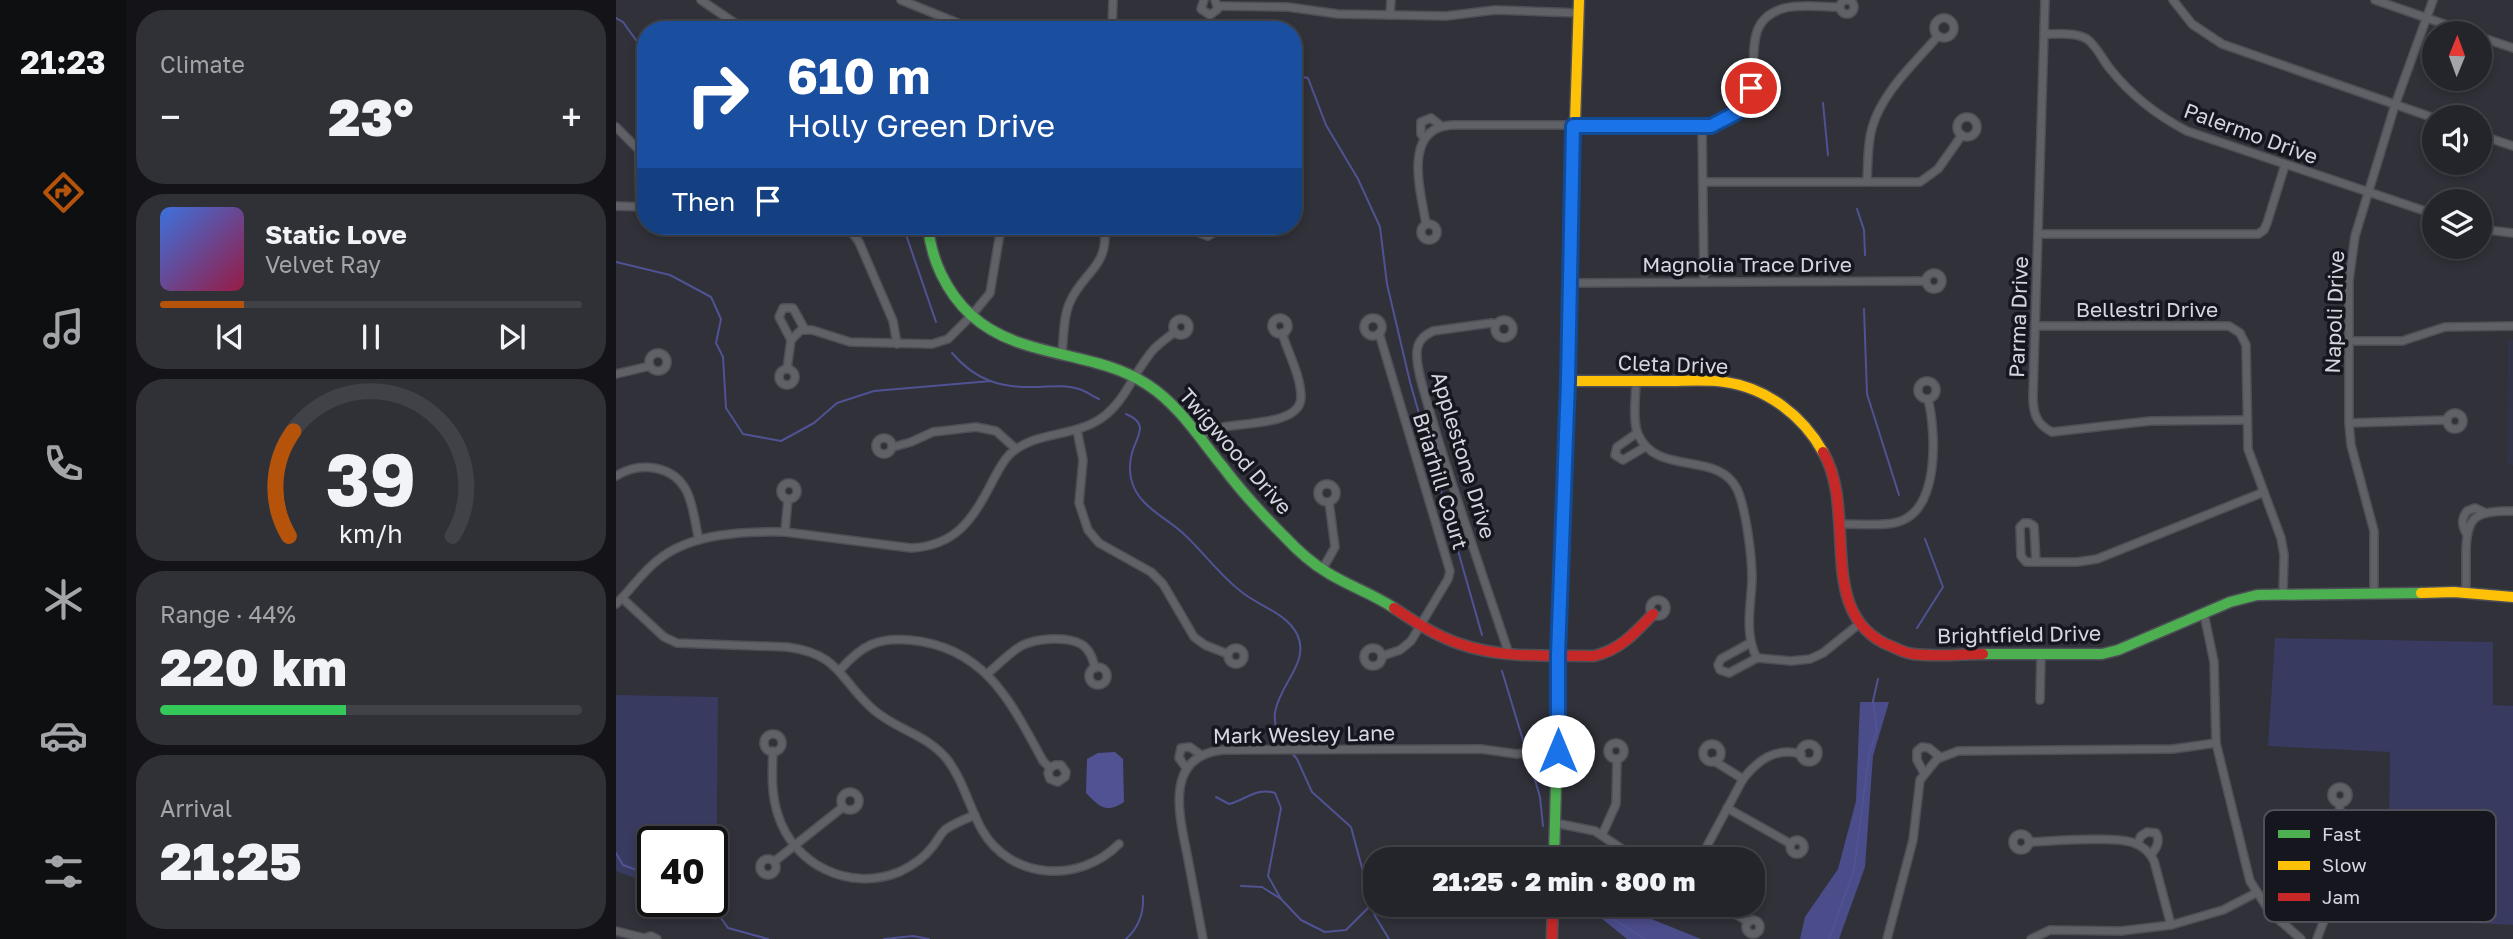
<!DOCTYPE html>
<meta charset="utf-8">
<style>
:root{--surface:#24252b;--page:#303137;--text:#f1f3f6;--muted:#a3a5a9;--line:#414247;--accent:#b45309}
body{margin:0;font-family:"Golos Text",sans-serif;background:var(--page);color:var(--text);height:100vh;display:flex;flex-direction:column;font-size:26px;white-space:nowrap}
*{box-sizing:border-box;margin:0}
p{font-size:23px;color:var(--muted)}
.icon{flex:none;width:38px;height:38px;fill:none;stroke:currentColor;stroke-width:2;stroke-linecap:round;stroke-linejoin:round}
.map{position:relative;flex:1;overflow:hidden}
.sheet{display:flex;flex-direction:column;gap:10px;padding:10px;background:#141418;width:490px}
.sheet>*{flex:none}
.banner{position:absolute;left:21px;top:21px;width:665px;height:214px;border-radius:28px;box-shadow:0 4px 10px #0003,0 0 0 2px var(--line);background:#1a4fa0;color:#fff;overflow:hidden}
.needle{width:46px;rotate:1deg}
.tools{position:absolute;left:1806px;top:21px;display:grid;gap:14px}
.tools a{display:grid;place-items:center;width:70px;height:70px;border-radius:50%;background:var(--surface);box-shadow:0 4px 10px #0003,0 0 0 2px var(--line);font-size:35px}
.speed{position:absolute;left:21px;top:826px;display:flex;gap:14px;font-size:35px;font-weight:700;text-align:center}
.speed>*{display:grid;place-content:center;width:91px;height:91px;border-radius:50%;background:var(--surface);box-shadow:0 4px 10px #0003,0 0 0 2px var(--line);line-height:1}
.speed .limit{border:4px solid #111;border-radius:10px;background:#fff;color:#111}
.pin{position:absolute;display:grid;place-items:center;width:60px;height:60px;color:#fff;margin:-30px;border:4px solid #fff;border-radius:50%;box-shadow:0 2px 7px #0007}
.me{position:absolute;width:77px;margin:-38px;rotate:0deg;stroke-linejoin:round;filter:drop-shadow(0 0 5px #0008)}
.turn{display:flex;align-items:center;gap:24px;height:147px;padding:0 35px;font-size:32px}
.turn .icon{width:91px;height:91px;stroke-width:2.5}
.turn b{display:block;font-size:49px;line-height:60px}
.then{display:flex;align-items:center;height:66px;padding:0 35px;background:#0003;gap:14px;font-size:26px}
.big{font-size:52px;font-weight:800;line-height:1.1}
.sheet .card{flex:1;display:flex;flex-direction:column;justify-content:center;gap:10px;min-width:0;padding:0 24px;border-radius:28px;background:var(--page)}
.sheet .dial{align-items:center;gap:0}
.dial svg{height:182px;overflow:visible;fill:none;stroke:var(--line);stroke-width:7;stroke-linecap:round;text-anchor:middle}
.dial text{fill:var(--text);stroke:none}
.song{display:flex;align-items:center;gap:21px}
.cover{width:84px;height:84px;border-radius:10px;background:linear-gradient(135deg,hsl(220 70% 55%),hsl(340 70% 35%))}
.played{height:7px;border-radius:4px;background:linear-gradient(90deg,var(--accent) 20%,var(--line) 20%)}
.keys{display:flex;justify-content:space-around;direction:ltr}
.heat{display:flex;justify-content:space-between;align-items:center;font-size:38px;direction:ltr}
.charge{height:10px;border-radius:5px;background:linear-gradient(90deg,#34c759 44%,var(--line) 0)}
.trip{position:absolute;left:747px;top:847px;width:402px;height:70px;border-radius:28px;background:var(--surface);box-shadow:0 4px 10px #0003,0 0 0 2px var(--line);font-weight:800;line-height:70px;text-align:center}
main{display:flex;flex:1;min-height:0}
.dock{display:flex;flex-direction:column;width:126px;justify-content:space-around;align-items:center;background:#0e0f11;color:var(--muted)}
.dock .icon{width:49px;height:49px}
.dock .current{color:var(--accent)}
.dock b{font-size:32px;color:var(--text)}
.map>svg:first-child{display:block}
</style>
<main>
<nav class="dock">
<b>21:23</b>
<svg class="icon current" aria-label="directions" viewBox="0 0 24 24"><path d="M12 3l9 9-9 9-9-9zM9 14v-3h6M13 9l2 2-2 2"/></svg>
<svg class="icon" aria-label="music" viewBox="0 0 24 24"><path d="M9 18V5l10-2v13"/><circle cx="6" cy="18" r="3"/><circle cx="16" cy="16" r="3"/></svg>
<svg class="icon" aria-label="phone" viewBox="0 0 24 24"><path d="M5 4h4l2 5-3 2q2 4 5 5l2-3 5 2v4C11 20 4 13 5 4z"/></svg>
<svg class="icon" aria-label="climate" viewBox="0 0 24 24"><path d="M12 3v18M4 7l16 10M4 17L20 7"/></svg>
<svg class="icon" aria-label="car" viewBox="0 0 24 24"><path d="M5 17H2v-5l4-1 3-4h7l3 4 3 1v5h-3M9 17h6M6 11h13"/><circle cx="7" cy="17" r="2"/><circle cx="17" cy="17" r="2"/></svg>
<svg class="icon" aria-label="filters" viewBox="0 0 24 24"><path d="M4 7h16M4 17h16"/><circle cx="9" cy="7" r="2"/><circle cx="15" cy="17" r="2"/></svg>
</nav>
<section class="sheet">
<div class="card"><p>Climate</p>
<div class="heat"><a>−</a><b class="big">23°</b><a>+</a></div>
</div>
<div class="card">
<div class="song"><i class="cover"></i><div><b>Static Love</b><p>Velvet Ray</p></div></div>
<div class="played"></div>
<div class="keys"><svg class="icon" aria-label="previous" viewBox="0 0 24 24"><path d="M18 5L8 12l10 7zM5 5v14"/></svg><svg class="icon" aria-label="pause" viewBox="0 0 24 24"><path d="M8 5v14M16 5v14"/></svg><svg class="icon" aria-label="next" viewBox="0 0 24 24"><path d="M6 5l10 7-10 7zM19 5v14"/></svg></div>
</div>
<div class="card dial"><svg viewBox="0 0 100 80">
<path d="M14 69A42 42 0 1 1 86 69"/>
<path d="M14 69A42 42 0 0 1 16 23" stroke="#b45309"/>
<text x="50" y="56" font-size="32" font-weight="700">39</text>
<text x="50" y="72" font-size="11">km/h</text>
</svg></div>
<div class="card"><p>Range · 44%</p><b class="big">220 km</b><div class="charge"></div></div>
<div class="card"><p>Arrival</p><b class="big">21:25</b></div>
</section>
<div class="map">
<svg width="1897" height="939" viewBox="0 0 1897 939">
<rect width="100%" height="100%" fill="#303139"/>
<polygon fill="#313346" points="1892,340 1897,340 1897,465 1891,465"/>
<g fill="#383a5f">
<polygon points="1659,638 1877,642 1877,705 1897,706 1897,925 1772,919 1774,752 1652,746"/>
<polygon points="0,695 102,697 100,921 79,901 96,901 96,842 37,842 37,885 0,871"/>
</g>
<g fill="#4b4c8a">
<polygon points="1244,702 1273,702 1257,756 1249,867 1223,939 1184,939 1189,917 1222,869 1240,801"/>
<polygon points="969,905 1001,905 1085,939 1011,939"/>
</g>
<path fill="#505293" d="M499 752 507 759 508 802C490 814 484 807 470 793L471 759 482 753Z"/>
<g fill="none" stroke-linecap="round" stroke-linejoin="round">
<g stroke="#505293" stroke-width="2">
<polyline points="0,18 7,22 30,54"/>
<polyline points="655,20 656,30"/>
<polyline points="677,75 692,78 710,125 742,179 764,227 771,284 794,382 866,635"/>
<polyline points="1207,103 1212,155"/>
<polyline points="1241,209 1248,230 1249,255"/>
<polyline points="287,226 320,322"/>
<polyline points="0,262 54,275 95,297 105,319 100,343 107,357 110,408 127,434 165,441 198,423 221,403 258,391 375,381"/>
<polyline points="1248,309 1251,394 1283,495"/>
<path d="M336 353C359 380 384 388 419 387 434 387 449 384 463 389 470 391 476 396 483 399"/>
<path d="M510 414C534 424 521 435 516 453 511 471 515 489 528 502 540 515 557 523 570 536 589 554 605 577 627 593 645 607 670 613 681 634 700 673 632 700 671 748"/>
<polyline points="1301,628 1327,587 1309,539"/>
<polyline points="886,671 910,750"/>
<polyline points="675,752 681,759 696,792 735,827 759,916 773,939"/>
<polyline points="912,756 924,797 927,826"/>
<path d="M600 797 613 804C630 800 640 787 659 793L665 808 652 876 665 899"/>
<polyline points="0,853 7,865 37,876"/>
<polyline points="625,886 646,887 665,899 685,920 709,932 730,930 755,905"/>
<polyline points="93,901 112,928 152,939"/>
<polyline points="959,905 997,919 1029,939"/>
<polyline points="268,939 297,936 313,939"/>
<path d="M510 939C522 928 528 913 527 896"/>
<polyline points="1213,939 1238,870 1253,755 1261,730 1257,701 1262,679"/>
</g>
<g stroke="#4e4f56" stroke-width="10">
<g id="street">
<circle cx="1231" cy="7" r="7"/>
<polyline points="85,0 129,30"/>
<polyline points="285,0 359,30"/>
<polyline points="588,0 585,9 594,15 602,9 599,0"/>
<path d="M1429 0 1417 396C1417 413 1420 424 1436 432L1534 421 1630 420"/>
<polyline points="1557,0 1576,24 1606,44 1818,118"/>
<polyline points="1759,0 1854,33"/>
<polyline points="602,6 672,7 722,14 830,16 879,10 963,13"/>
<polyline points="774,15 775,0"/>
<circle cx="1328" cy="28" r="10"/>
<polyline points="496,30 497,0"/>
<path d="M1429 34C1441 34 1460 32 1471 39 1481 46 1487 61 1495 70 1515 95 1542 116 1571 131L1818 214"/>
<polyline points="1864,37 1897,48"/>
<circle cx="1351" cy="127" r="10"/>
<polyline points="0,127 23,150 24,207"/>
<polyline points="1086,127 1088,282"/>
<polyline points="1864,135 1897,146"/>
<polyline points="809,139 805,134 805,122 815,118 825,126"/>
<polyline points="1088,182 1304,182 1322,169 1346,135"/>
<path d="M1251 182C1252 165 1251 146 1256 128 1266 92 1299 63 1322 36"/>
<polyline points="0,206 30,207"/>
<path d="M810 224C805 192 785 127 837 125H1101C1114 118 1127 110 1133 96 1145 65 1123 20 1169 8 1186 4 1206 7 1223 7"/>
<circle cx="813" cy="232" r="8"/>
<polyline points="172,226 177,226"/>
<polyline points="225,226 238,235 243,242 277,321 281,344"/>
<polyline points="378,226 384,233 390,231 393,226"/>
<path d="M480 226 484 232C490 235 496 233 498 226"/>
<polyline points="582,226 584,233 592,236 597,233 600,226"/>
<polyline points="1864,229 1897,233"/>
<polyline points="1423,234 1642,234 1648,230 1651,223 1669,165"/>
<circle cx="1318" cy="281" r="8"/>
<polyline points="954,283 1310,281"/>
<circle cx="757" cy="327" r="9"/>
<circle cx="664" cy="326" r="8"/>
<circle cx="565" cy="327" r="8"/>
<circle cx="888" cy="329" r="9"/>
<path d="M880 324 875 323 817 331C809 335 802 340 801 351 799 369 814 410 819 429 842 505 868 579 893 654"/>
<polyline points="1420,326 1613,326 1624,333 1630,345 1632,449 1665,538 1668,555 1667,594"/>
<polyline points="763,333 834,571 832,579 795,641 784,650 766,656"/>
<polyline points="175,340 163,317 167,308 177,308 189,330"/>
<polyline points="1734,341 1786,341 1829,327 1897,326"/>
<path d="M446 352C448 336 447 317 454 302 466 274 490 268 489 234"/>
<circle cx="42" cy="362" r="9"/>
<polyline points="171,369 175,340 185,330 196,330 234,342 316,344 332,339 355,316 374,293 384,233"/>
<circle cx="171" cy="377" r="8"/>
<polyline points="0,374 34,366"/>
<path d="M1020 381C1020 396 1016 420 1022 434 1040 477 1102 450 1121 489 1130 508 1136 557 1136 579 1135 605 1128 635 1141 658"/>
<circle cx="1311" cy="390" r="9"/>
<circle cx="1839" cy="421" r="8"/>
<polyline points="1733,423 1831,420"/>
<polyline points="461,430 467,460 463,503 472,530 483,543 535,572 547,584 578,637 589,645 612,654"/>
<polyline points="1021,433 1001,447 999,455 1007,460 1029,447"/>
<circle cx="268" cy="446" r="8"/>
<path d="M584 438C590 434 596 430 603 428 624 422 685 426 685 397 685 376 672 353 666 333"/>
<polyline points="277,447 295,442 317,432 360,427 380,431 400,449"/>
<path d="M0 476C24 461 58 465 71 492 78 507 79 524 83 540"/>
<circle cx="173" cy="491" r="8"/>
<circle cx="711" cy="493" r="9"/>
<polygon points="1408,523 1413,523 1418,526 1420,562 1410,562 1405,556 1404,527"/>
<path d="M1224 524C1241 524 1262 526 1278 523 1325 514 1320 432 1312 399"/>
<polyline points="169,532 172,499"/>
<path d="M1850 533C1846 525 1845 519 1851 511L1859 508 1870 513"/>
<polyline points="1420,562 1461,562 1481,559 1648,492"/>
<polyline points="706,570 719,547 713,502"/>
<polyline points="1758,593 1758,531 1735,445 1733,423 1733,280 1739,236 1779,105 1817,0"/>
<path d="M1850 593C1850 580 1850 567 1850 554 1850 515 1860 511 1897 511"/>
<path d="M6 598 48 637 61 643 171 647C226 654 224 682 259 711 282 730 309 734 330 758 347 779 353 807 366 830 395 880 463 884 503 844"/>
<circle cx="1042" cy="608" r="8"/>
<path d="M0 604C15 590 26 572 42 560 75 533 128 531 169 532L295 548C338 546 356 521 374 486 380 475 385 463 394 454 420 430 459 438 487 417 511 399 518 371 538 349 544 343 552 337 559 332"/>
<polyline points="1588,614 1598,662 1600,743 1634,881 1654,912 1685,939"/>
<polyline points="1134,643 1105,659 1102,665 1104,670 1113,673 1141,658 1175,661 1194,659 1207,653 1243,624"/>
<circle cx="620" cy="656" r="8"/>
<circle cx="757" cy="657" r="9"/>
<circle cx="482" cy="676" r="9"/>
<path d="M224 670C245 646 261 637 294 640 369 647 395 702 427 761L434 768 432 773 434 779 442 782 449 777 450 772 445 765H439L434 768"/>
<path d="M371 674C382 665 393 653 405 646 420 638 451 636 465 644 474 649 477 659 479 668"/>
<polyline points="1424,700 1425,655"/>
<circle cx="157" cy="743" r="9"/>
<circle cx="1000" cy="751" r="8"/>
<circle cx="1193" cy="753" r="9"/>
<circle cx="1096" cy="753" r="9"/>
<path d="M157 751C156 773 155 794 162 815 178 865 233 892 283 872 296 866 309 857 317 846 322 840 324 834 330 829 339 823 349 819 359 815"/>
<polyline points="1098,761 1127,779"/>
<polyline points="571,769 563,758 565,748 574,747 585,755"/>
<polyline points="1308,773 1301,760 1301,751 1306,747 1313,748 1324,757"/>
<circle cx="1724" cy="795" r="8"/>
<circle cx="234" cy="801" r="9"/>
<polyline points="1111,808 1175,844"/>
<polyline points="939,823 979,831 1021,859"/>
<circle cx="1405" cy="842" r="8"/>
<polyline points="986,835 1000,804 1001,759"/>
<circle cx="1181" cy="847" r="7"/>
<path d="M1414 842C1438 841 1498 836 1518 843 1527 846 1534 853 1538 861L1555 925"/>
<path d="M1521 844 1525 836 1531 832 1540 833C1545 842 1540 848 1535 855"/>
<circle cx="152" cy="867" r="8"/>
<path d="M1084 859 1127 779C1142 760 1159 747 1185 754"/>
<polyline points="159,861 227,807"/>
<polyline points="1104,905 1133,922"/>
<circle cx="1137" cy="927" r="7"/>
<polyline points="0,931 28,938 35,936 41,939"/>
<path d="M587 939C582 912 577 886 572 859 564 818 546 756 607 750L865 749 901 754 933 749 941 751"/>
<polyline points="1271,939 1297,840 1304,780 1321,759 1342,751 1557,749 1600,743"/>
<polyline points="1415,939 1434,930 1505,931 1555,925 1607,910 1640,893"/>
<polyline points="1701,939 1718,894 1724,803"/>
</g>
</g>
<g stroke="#4e4f56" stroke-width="13">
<g id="fast">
<path d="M312 226C315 259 330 292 355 315 404 360 478 349 532 385 563 405 584 439 607 467 625 491 646 514 667 535 680 549 695 563 712 573 733 586 757 594 778 608"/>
<polyline points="1367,654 1486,654 1502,650 1614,602 1641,595 1805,593"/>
<polyline points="938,859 952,337"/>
</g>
</g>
<g stroke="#4e4f56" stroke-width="13">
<g id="slow">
<polyline points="952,337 963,0"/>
<path d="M952 381C985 381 1017 381 1050 381 1069 381 1090 379 1109 382 1151 388 1187 416 1207 452"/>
<polyline points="1805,593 1838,592 1897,597"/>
</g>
</g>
<g stroke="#4e4f56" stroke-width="13">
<g id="jam">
<path d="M1207 452C1243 513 1197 617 1277 647 1283 650 1290 653 1297 654 1320 657 1344 654 1367 654"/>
<path d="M778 608C799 622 820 636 844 644 887 659 933 655 978 656 1004 650 1019 633 1037 614"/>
<polyline points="936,939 937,905"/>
</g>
</g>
<use href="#street" stroke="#606167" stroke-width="7"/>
<use href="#fast" stroke="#4caf50" stroke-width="10"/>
<use href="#slow" stroke="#ffc107" stroke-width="10"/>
<use href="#jam" stroke="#c62828" stroke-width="10"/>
</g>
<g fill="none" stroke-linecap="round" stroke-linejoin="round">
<g stroke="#114b97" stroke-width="18">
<polyline id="route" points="942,751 942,655 952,381 957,126 1095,126 1120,113 1130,102 1135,88"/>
</g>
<use href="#route" stroke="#1a73e8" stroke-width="12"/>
</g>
<g text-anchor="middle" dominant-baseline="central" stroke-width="7" stroke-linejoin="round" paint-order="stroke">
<g font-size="21" fill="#d5d6e0" stroke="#16171e">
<text transform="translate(1635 133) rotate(20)">Palermo Drive</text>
<text x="1131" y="264">Magnolia Trace Drive</text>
<text x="1531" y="309">Bellestri Drive</text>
<text transform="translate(1718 312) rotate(-88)">Napoli Drive</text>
<text transform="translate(1402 317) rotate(-88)">Parma Drive</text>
<text transform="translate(1057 364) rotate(2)">Cleta Drive</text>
<text transform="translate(620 451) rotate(49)">Twigwood Drive</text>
<text transform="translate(848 455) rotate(73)">Applestone Drive</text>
<text transform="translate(825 481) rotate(73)">Briarhill Court</text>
<text transform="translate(1403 634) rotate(-1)">Brightfield Drive</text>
<text transform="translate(688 734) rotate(-1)">Mark Wesley Lane</text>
</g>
</g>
<rect x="1648" y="810" width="232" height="112" rx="10" fill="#16171e" stroke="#4f5058" stroke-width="2"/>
<rect x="1662" y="830" width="32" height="8" fill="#4caf50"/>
<rect x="1662" y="861" width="32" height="9" fill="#ffc107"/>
<rect x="1662" y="893" width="32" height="8" fill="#c62828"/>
<g font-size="19" fill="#d5d6e0">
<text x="1706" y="841">Fast</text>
<text x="1706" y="872">Slow</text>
<text x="1706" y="904">Jam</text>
</g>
</svg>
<div class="tools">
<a><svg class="needle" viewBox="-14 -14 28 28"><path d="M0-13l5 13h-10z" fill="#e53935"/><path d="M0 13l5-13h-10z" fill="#a3a5a9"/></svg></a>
<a><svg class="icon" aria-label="sound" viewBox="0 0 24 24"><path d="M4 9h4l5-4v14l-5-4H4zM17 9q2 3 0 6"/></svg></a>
<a><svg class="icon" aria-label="layers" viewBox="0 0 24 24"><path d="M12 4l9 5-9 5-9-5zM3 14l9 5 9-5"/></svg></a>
</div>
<div class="speed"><div class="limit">40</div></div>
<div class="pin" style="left:1135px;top:88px;background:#d93025"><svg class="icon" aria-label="arrive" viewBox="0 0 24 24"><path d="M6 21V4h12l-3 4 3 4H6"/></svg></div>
<svg class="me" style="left:942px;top:751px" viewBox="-20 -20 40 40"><circle r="19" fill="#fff"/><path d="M0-13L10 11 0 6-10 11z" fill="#1a73e8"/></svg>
<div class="trip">21:25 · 2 min · 800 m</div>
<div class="banner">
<div class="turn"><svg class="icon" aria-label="right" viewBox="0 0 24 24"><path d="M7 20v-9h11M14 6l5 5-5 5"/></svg><div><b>610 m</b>Holly Green Drive</div></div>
<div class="then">Then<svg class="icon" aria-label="arrive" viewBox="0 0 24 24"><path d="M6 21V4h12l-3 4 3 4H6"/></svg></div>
</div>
</div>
</main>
